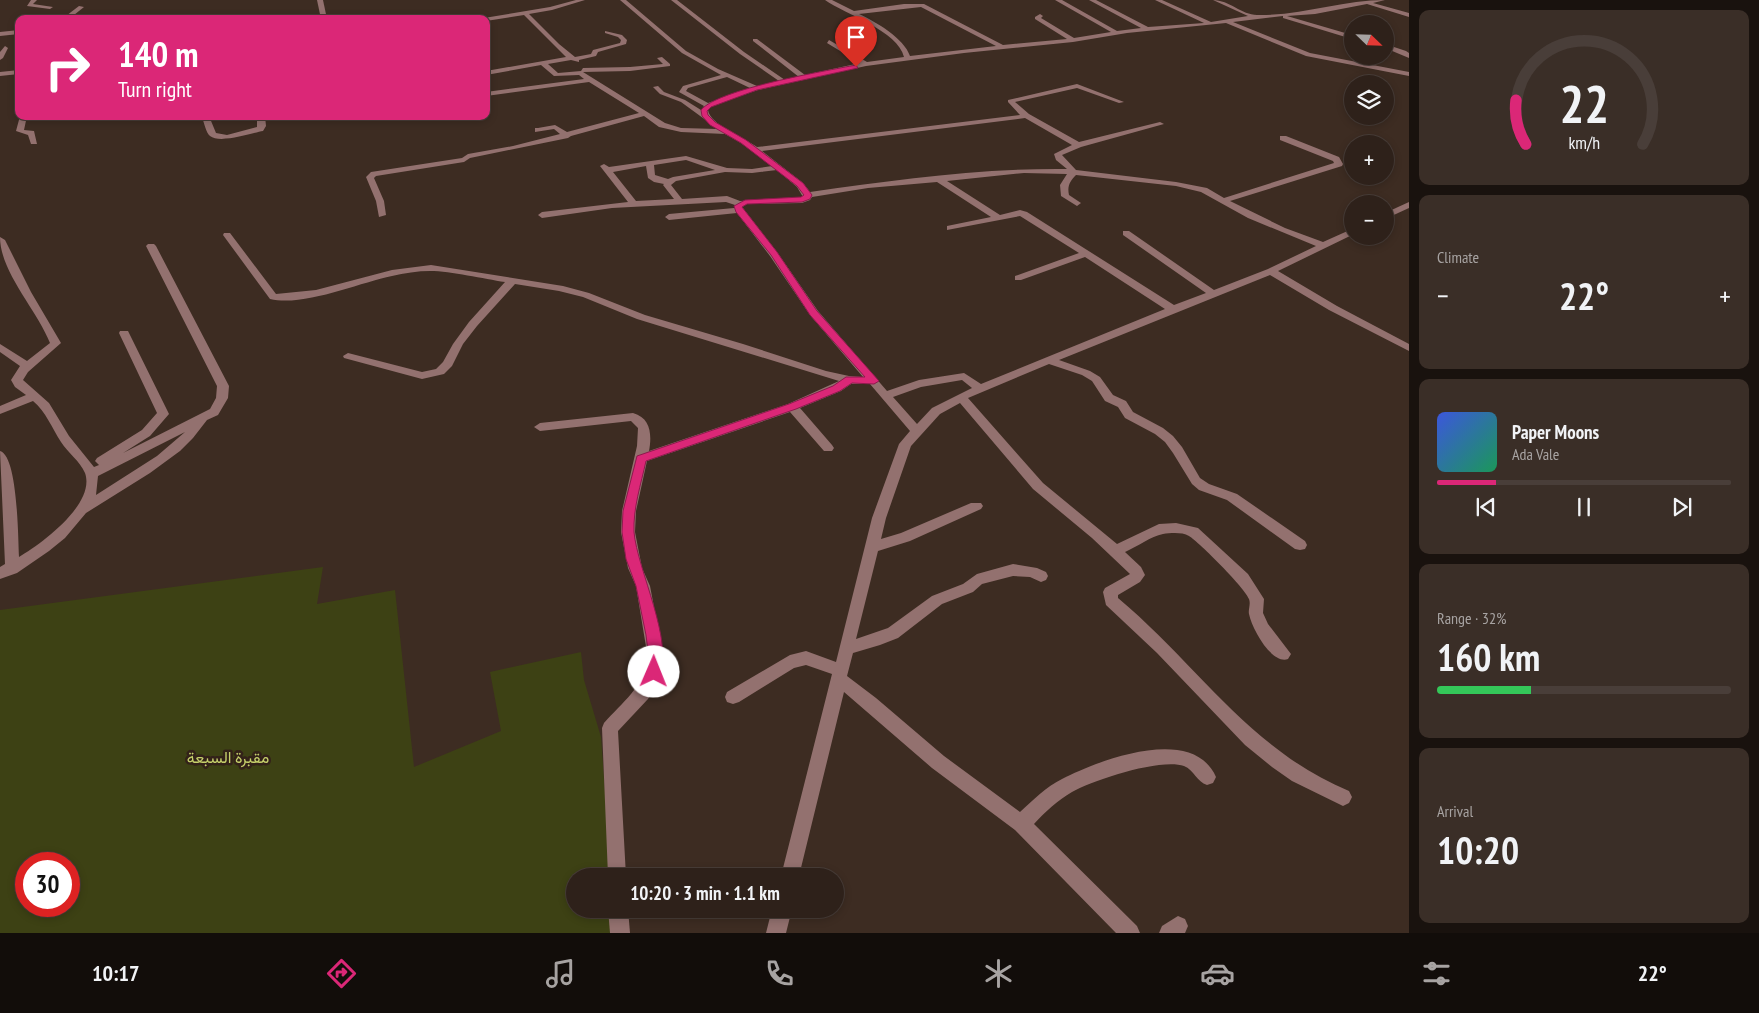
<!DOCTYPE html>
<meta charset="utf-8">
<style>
:root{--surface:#2e211a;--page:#3a2e27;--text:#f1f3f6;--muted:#a7a3a2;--line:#493e39;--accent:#db2777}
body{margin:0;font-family:"PT Sans Narrow",Vazirmatn,sans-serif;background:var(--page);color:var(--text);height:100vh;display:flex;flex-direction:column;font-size:19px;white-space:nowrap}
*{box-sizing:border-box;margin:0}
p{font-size:16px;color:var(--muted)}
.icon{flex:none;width:28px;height:28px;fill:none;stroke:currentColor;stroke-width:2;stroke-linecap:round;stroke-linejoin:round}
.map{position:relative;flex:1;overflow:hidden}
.sheet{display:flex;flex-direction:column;gap:10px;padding:10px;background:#19120e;width:350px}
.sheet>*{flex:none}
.hud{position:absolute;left:15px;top:15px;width:475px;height:105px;border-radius:10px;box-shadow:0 2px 8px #0003,0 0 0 1px var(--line);background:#db2777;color:#fff;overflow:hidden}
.needle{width:32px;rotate:113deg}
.controls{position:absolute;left:1344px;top:15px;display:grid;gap:10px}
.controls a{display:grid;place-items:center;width:50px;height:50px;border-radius:50%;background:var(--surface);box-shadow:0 2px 8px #0003,0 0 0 1px var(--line);font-size:25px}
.speed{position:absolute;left:15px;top:852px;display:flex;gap:10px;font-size:25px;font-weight:700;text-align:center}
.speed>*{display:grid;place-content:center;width:65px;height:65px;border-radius:50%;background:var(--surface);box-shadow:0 2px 8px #0003,0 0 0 1px var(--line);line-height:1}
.speed .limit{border:8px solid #d22;background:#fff;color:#111}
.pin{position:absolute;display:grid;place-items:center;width:42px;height:42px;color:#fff;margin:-51px -21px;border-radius:50% 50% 50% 0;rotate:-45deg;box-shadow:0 0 5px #0007}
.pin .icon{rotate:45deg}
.me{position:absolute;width:55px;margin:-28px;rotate:1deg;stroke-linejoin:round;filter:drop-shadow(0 0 4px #0008)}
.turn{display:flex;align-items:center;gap:18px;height:105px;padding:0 20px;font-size:22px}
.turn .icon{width:65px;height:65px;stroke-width:2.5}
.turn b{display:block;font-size:35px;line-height:42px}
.big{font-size:38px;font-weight:700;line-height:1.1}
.sheet .widget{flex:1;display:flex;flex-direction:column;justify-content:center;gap:8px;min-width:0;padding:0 18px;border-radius:10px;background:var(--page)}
.sheet .dial{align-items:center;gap:0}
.dial svg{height:130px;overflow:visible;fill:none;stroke:var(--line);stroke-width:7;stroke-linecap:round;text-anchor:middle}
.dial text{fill:var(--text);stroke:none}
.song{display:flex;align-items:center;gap:15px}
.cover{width:60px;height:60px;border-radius:8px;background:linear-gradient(135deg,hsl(230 70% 55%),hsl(150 70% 35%))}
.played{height:5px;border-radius:2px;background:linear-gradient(90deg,var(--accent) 20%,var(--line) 20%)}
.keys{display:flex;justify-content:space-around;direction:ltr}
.heat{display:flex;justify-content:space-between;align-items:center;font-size:28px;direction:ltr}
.charge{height:8px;border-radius:4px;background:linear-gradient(90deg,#34c759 32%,var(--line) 0)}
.trip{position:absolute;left:566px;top:868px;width:278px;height:50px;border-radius:25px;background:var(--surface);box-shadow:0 2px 8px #0003,0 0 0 1px var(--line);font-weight:700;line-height:50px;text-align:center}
.dock{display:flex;height:80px;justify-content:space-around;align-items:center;background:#120d0a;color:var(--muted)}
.dock .icon{width:35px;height:35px}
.dock .current{color:var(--accent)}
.dock b{font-size:22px;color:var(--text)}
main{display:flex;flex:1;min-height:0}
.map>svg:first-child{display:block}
</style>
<main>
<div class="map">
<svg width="1409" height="933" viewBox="0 0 1409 933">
<rect width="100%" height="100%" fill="#3d2c22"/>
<path fill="#3d4114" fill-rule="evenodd" d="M323 567 317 604 395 590 414 767 501 731 490 672 581 652 584 680 601 737 611 876H575V909H613L615 933H0V610ZM26 864H69V906H26Z"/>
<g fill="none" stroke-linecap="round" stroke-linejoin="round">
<g fill="#93716f" fill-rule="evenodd">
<polygon points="31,0 37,0 33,4 53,7 50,9 27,6"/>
<polygon points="317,0 323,0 327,19 321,19"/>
<path d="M576 0H585L552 10 529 14 559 44 575 57 591 54 593 50 620 43 621 40 618 37 605 33V31L622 35 627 40 626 44 598 52 596 56 579 60V62L571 60 548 64 558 73 581 71 583 68 630 67 663 64 657 58 662 57 670 64V66L630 71 583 72 665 123 681 128 718 129 681 102 660 94 653 87 658 86 664 92 685 100 701 110 704 106 679 92 683 86 721 75 682 53 620 0H626L686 51 718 69 757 86 779 81 740 54 671 0H677L744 52 785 80 799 77 753 41V39H757L805 75 860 63 827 43 829 40 867 62 904 57C898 31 845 14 825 0H832L854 11 904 4H924L1003 45 1067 39 1035 19V17L1040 14 1043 16 1041 18 1074 38 1111 32 1055 0H1062L1117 31 1141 28 1089 0H1096L1148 27 1204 23 1155 0H1162L1211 22 1248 16 1213 0C1229 0 1242 15 1257 15 1300 16 1342 0 1385 0L1373 3 1409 13V17L1367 4 1315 14 1287 16 1352 35V39L1283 18V16L1233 22 1310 53 1409 72V76L1306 56 1226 23 1127 33 1073 42 964 53 866 66 758 90 710 106 708 110C710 125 745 138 757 147L1020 115 1008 102V100L1077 84 1124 102 1119 103 1077 88 1015 102 1029 114 1079 142 1160 122 1164 124 1081 147 1062 155 1076 170 1176 182 1207 188 1224 198 1334 163 1333 161 1280 140V136H1286L1339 157 1343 164 1342 166 1230 201 1285 228 1323 242 1352 229V235L1278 271 1337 306 1409 344V351L1329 310 1270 275 1059 360 1090 371 1100 377 1113 395 1126 401 1133 412 1163 428 1173 436 1182 447 1200 478 1209 484 1237 494 1305 541 1307 545 1305 549 1300 550 1295 549 1227 500 1199 490 1192 484 1173 453 1165 442 1155 434 1125 418 1118 407 1105 401 1092 381 1082 375 1049 364 968 398 1043 483 1117 544 1159 524 1176 523 1198 528 1248 574 1264 599 1263 613 1268 624 1291 654 1288 659C1272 665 1252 629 1249 614 1248 610 1251 604 1249 599 1246 589 1199 542 1189 536 1182 532 1171 533 1163 534 1151 536 1137 547 1125 552L1141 567 1145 575 1140 582 1118 595V598C1198 665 1250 750 1349 791L1352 797 1349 803 1343 806 1292 781 1272 767 1245 745 1157 653 1106 605 1103 592 1105 588 1130 574 1092 538 1033 489 960 403 940 414 911 446 886 518 881 539 901 533 971 503H981L983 506 981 509 910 541 878 551 856 639 888 628 932 596 963 584 977 574 1013 564 1037 568 1046 572 1048 576 1046 580 1041 582 1030 577 1013 576 982 584 973 592 942 604 898 638 880 645 853 653 847 676 876 698 944 756 1020 812C1033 800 1046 787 1062 779 1099 760 1193 724 1216 777L1213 783 1207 785C1197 782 1194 770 1184 766 1160 758 1094 780 1072 792 1058 800 1045 812 1034 824L1137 926 1140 933H1116L1015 830 932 768 844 692 799 876H781L832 674 806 665 794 668 739 702 733 704 727 702 725 697 727 692 790 655 806 651 836 662 872 518 899 444 910 431 870 384H851L841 391 800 408 832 445 834 448 832 451H824L790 412 647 461 636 511 635 532 642 568 650 586 664 659 662 672 648 699 618 731 626 876H608L602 728 604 723C622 703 644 686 648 659L636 586 628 568 621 532 622 511 637 446 638 428 631 421 540 431 534 427 540 423 633 413C651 418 652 435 649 451L788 404 839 381 637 319 583 297 559 291 515 284 477 326 463 344 452 366 444 374 422 379 344 358 343 356 348 353 422 372 436 369 443 362 453 344 469 322 505 282C484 279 451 271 430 271 418 271 404 273 392 276 358 283 304 307 270 299L223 235 224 233H230L276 294 316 290 392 270 431 265 563 286 589 293 645 315 743 344 826 371 849 376 863 377 810 315 770 256 737 213 669 220 665 217 669 214 734 208 735 205 726 202 612 208 542 218 538 215 542 212 628 202 600 166 604 164 609 167 686 156 727 168 752 169 772 166 741 143 725 134 681 132 659 127 644 116 571 136 568 138 470 158 464 162 376 176 374 178 384 201 386 215 379 217 376 201 366 177 371 172 462 158 468 154 513 146 560 134 554 129 535 132V128H538L555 125 567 132 639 113 589 82 486 96V92L584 79 579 75 554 76 541 65 486 75V71L566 57 524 15 486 21 484 18 550 7ZM921 7 996 46 910 56C904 38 876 22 859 14ZM727 77 750 88 708 103 686 91 688 88ZM1025 118 1072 145 1054 154 1056 160 1067 169C981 168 895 180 810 192L803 183 762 151ZM686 160 715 170 673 177 668 179 655 175 654 165ZM646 166 648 178 654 182 664 184 663 185 674 199 636 201 613 172ZM777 170 797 187 803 197 740 201 727 196 682 199 671 185 676 181 725 172 752 173ZM1024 173 1067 174 1060 185 1061 196 1077 206 1081 203 1069 195C1067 186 1070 181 1076 175L1176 186 1201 192 1248 218 1316 246 1268 269 1214 290 1129 231H1123V235L1206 293 1174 305 1027 212 1020 210 1000 215 947 181ZM937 182 991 217 947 226V230L1020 216 1079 253 1015 276V280H1021L1085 257 1165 309 981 384 964 373 919 380 887 391 818 311 777 252 742 207 747 204 802 203 810 200 812 197 868 188ZM962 380 972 388 932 408 917 424 893 397 921 387Z"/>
<polygon points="79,6 84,7 69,19 62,19"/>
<polygon points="19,30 19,34 0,36 0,32"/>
<polygon points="1385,44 1406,51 1409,53 1409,58 1385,48"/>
<polygon points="5,46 8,48 3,58 0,60 0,52"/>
<polygon points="19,70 19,74 0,76 0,72"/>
<polygon points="20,116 27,116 24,130 34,131 37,144 31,144 28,135 16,131"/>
<path d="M209 116 216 133 227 135 257 127V116H265L266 126 263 131C252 133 220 144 210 136 206 133 204 122 202 117Z"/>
<polygon points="1409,202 1409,208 1385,219 1385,213"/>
<path d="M0 237 5 240 31 292 61 343 28 372 23 380 49 403 69 436 94 467 99 465 95 461 97 458 142 430 157 413 119 333 120 331H128L129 333 169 414 150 436 123 453 210 409 216 398 217 386 146 246 148 244H154L156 246 229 386 228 398 218 415 207 420 193 438 180 451 150 473 86 513 65 538 49 551 17 573 0 579V567L5 564 0 451C18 456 18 539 19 557 41 544 96 504 85 473 80 461 68 453 61 442 52 428 46 412 33 401L0 414V406L26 395 15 387 11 380 20 366 0 352V344L27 361 50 343C37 310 0 272 0 237ZM185 432 157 456 96 495 98 476Z"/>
<polygon points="608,909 628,909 630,933 610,933"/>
<polygon points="772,909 792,909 786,933 766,933"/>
<polygon points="1178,916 1185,919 1188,926 1185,933 1159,933 1162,926"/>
</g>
</g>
<path fill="#db2777" stroke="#8e194d" d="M856 65 858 68 757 90 711 107 707 111 708 115 715 122 746 140 803 183 812 195 810 199 802 202 747 204 742 207 777 252 817 311 879 381 874 384 852 383 840 391 796 409 646 461C641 484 633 508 634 532 637 569 675 643 659 677L654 679 649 677 647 672 649 659 646 635 636 586 626 559 622 532 623 511 637 456 789 404 833 386 846 377H865L810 315 771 255 736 212 734 206 745 200 801 197 804 195 797 186 741 143 710 125 702 116 701 110C718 89 825 71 856 65Z"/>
<g text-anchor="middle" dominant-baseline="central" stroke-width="5" stroke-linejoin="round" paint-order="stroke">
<g font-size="16" fill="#c6d06b" stroke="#332219">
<text x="228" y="757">مقبرة السبعة</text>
</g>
</g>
</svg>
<div class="controls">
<a><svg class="needle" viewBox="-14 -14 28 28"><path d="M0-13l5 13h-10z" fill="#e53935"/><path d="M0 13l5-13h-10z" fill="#a7a3a2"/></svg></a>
<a><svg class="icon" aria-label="layers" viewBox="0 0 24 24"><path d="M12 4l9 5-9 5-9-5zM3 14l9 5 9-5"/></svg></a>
<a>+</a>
<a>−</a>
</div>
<div class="speed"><div class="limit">30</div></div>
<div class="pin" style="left:856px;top:67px;background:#d93025"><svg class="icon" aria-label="arrive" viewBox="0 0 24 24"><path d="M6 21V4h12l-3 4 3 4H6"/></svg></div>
<svg class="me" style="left:654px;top:672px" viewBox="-20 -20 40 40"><circle r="19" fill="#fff"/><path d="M0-13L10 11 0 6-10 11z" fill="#db2777"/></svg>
<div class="trip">10:20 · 3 min · 1.1 km</div>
<div class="hud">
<div class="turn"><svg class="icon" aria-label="right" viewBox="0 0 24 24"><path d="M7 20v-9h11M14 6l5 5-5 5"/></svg><div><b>140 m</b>Turn right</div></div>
</div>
</div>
<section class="sheet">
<div class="widget dial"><svg viewBox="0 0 100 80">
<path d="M14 69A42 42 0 1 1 86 69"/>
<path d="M14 69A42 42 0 0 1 8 42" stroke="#db2777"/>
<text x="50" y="56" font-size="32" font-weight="700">22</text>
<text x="50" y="72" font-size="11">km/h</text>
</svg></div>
<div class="widget"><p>Climate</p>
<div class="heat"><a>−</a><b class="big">22°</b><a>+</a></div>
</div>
<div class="widget">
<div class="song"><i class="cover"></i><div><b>Paper Moons</b><p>Ada Vale</p></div></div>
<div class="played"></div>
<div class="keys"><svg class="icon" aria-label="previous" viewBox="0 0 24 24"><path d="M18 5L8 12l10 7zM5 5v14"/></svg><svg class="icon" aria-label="pause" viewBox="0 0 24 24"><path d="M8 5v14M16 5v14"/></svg><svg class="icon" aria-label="next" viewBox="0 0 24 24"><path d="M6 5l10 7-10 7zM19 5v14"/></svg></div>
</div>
<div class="widget"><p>Range · 32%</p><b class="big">160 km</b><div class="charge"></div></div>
<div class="widget"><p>Arrival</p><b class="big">10:20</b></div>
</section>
</main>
<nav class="dock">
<b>10:17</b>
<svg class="icon current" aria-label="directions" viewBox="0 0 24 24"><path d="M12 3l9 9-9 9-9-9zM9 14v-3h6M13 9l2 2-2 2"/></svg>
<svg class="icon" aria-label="music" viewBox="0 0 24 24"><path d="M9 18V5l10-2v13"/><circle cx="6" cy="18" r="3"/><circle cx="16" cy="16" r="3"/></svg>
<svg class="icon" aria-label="phone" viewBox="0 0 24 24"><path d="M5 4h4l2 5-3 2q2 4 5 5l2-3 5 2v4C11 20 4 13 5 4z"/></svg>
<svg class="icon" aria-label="climate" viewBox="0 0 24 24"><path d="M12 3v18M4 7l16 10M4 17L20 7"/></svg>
<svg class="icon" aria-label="car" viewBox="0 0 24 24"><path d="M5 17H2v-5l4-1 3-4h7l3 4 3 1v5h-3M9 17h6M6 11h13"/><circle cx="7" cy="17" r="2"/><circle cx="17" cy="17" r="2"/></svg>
<svg class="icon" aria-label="filters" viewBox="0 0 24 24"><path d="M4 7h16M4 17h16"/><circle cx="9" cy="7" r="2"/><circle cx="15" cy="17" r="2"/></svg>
<b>22°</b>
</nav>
